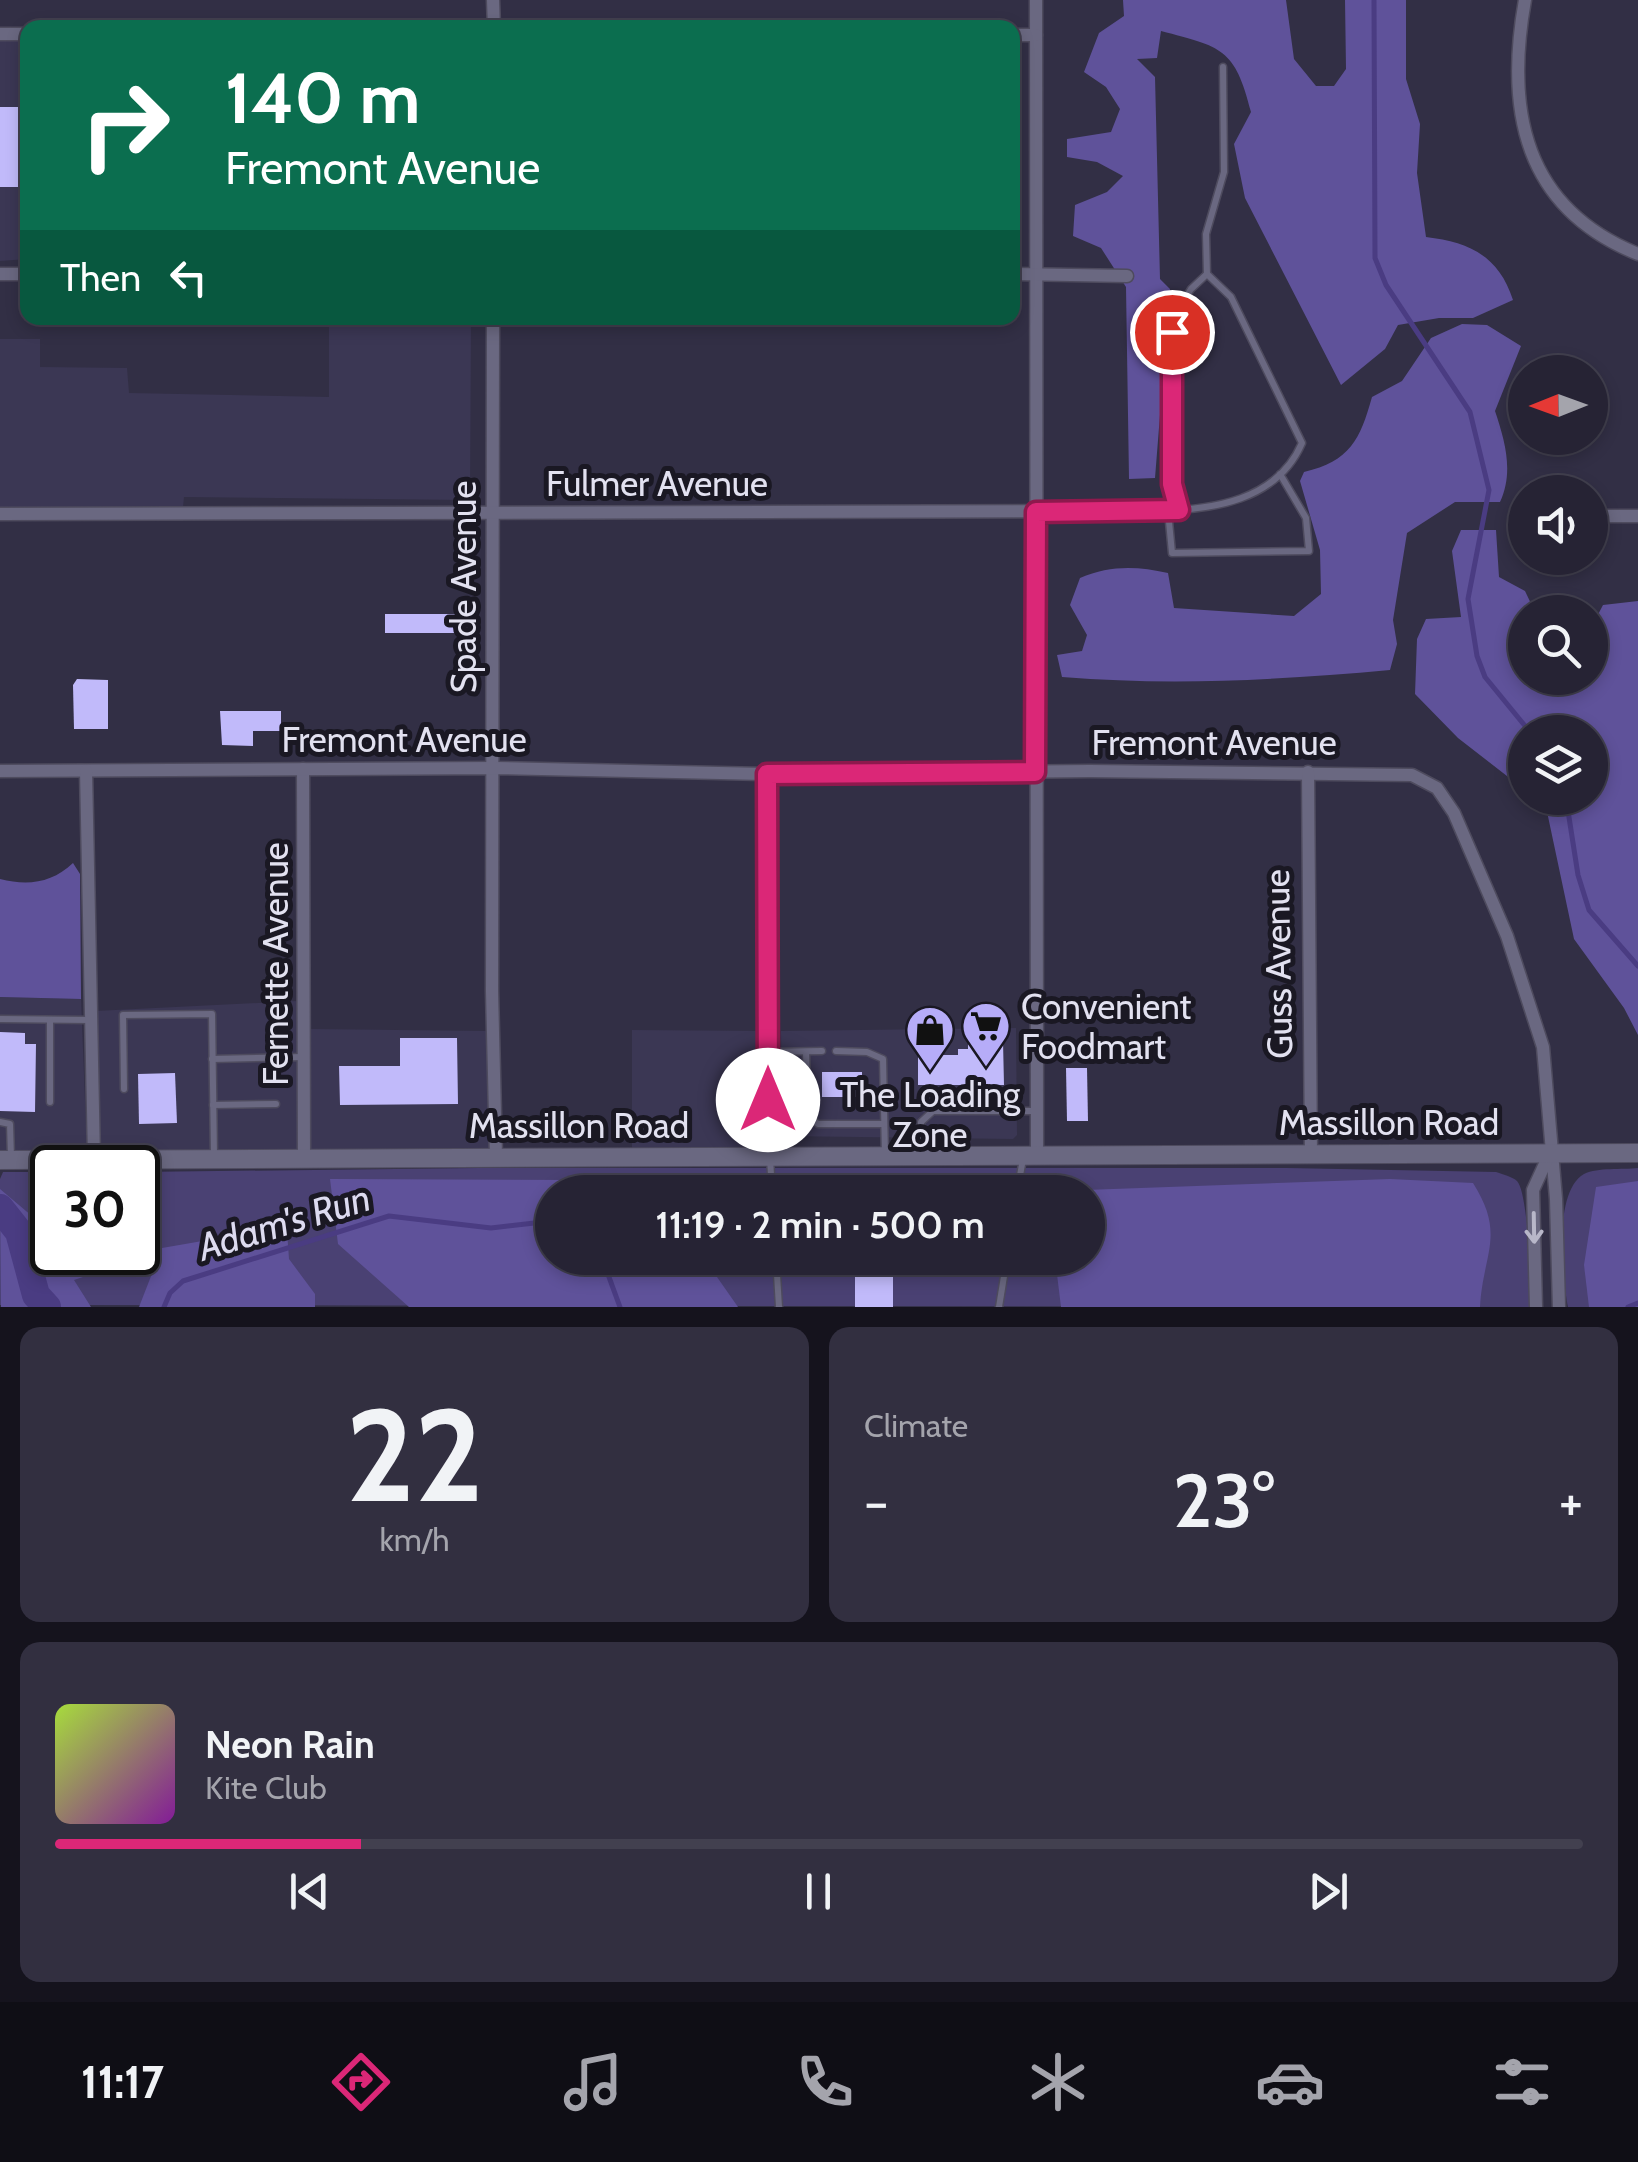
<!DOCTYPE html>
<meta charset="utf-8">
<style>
:root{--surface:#262334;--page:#322f40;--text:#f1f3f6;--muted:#a4a4ac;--line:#42404f;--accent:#db2777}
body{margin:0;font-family:Cabin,sans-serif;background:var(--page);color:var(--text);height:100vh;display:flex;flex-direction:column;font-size:38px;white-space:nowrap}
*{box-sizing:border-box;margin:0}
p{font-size:32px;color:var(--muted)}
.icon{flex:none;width:55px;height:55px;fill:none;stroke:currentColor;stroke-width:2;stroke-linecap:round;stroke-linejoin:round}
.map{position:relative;height:1307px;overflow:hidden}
.panel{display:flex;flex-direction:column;gap:20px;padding:20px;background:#15131d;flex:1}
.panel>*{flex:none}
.hud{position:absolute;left:20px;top:20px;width:1000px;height:305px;border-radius:20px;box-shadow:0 5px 15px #0003,0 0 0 2px var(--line);background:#0b6e4f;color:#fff;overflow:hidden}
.needle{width:65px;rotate:269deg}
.fabs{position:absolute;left:1508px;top:355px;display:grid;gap:20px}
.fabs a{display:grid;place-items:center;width:100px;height:100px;border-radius:50%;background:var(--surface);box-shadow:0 5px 15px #0003,0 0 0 2px var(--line);font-size:50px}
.speed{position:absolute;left:30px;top:1145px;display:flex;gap:20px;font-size:50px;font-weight:700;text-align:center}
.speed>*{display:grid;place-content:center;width:130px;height:130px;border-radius:50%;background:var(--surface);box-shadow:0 5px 15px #0003,0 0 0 2px var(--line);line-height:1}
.speed .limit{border:5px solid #111;border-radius:15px;background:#fff;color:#111}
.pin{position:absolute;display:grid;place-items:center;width:85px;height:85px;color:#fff;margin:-42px;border:5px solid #fff;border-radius:50%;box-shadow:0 2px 10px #0007}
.me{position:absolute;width:110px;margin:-55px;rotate:0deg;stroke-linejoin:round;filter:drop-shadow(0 0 8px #0008)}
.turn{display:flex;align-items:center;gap:35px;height:210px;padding:0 40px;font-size:45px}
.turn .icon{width:130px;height:130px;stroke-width:2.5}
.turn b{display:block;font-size:70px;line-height:85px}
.then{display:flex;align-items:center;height:95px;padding:0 40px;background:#0003;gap:20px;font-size:38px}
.big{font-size:75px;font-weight:600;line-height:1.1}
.panel .tile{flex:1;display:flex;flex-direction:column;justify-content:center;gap:15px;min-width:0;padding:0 35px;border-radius:20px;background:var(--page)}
.panel .dial{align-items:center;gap:0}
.dial b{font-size:130px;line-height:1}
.song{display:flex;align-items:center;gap:30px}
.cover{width:120px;height:120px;border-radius:15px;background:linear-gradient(135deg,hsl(80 70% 55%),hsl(290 70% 35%))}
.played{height:10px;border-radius:5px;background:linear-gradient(90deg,var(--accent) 20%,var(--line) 20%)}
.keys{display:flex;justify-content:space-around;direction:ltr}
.heat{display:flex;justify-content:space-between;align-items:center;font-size:55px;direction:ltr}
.panel .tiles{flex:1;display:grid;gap:20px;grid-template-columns:1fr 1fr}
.tile:last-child{grid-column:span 2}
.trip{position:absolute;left:535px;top:1175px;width:570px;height:100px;border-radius:50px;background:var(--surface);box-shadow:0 5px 15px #0003,0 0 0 2px var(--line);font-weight:600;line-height:100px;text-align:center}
.tabs{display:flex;height:160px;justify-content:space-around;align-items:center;background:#0f0e15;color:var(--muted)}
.tabs .icon{width:70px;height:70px}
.tabs .on{color:var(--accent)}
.tabs b{font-size:45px;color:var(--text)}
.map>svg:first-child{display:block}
</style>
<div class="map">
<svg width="1638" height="1307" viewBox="0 0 1638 1307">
<rect width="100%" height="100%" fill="#322f45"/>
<g fill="#3b3754">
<polygon points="0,40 28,40 27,259 0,261"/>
<polygon points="329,318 471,318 470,500 184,497 183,507 0,509 0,339 40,339 40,367 127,368 129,393 329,397"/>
<polygon points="0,997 81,999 87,1151 0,1152"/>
<polygon points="297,1001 300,1154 98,1154 95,1011"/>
<polygon points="1016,1028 1017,1135 1013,1139 782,1136 781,1031"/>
<polygon points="309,1029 488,1031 492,1153 306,1156"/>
<polygon points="632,1030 764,1031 765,1154 632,1155"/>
</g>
<g fill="#4a4173" fill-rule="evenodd">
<path d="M477 1168H1287L1496 1172C1502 1174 1513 1177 1517 1181 1528 1192 1531 1285 1534 1307L0 1305V1179L3 1172H52V1252H138V1172ZM552 1192H1088V1258H552Z"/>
<path d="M1638 1168V1307H1568C1562 1276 1553 1192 1584 1174 1598 1167 1622 1170 1638 1168Z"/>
</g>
<g fill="#5f529a">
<path d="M1123 0H1286L1294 59 1316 86H1334L1346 69 1345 0H1406V79L1420 124 1417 173 1426 237C1469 242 1499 256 1513 300L1473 318H1439L1398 325 1385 349 1341 385 1245 198 1234 144 1251 112C1235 48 1222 47 1161 31L1157 58 1137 59 1155 77 1160 279 1170 289 1155 478 1129 479 1126 287 1101 248 1073 236 1075 205 1107 192 1123 176 1097 162 1067 157V139L1111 132 1120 109 1106 87 1084 72 1099 33 1124 16Z"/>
<path d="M1462 324 1487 325 1521 346 1495 411C1505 441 1514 472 1500 502H1455L1407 533 1393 620 1397 644 1390 670C1280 680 1172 686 1062 677L1057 655 1082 651 1087 635 1070 605 1080 578C1110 565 1137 566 1168 573L1174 608 1294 616 1321 594 1320 550 1300 481 1304 472C1350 461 1360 440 1372 397L1402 381 1431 338Z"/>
<polygon points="1461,530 1496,530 1499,577 1525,591 1535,612 1525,612 1525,678 1590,678 1590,630 1603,605 1638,601 1638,1035 1624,1008 1574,939 1546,807 1534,798 1590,798 1590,732 1525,732 1525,790 1458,738 1415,694 1417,639 1426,619 1461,617 1452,551"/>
<path d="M73 863 80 874 81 999 0 997V879C28 886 52 883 73 863Z"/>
<polygon points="330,1179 575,1180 593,1192 552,1192 552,1258 717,1258 717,1277 738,1307 409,1307 338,1244"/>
<path d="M1390 1179 1473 1183C1506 1235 1483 1253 1480 1307H1061L1055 1258H1088V1192L1058 1191Z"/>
<polygon points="1638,1181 1638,1307 1589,1307 1584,1265 1596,1187"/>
<polygon points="0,1189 52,1233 52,1252 111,1253 122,1263 116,1270 101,1271 74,1280 91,1307 1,1307"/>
<polygon points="286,1217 289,1259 315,1294 315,1307 139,1307 162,1248 237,1235"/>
</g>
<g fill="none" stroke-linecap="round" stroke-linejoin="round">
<g stroke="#4a3c82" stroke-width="5">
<polyline points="1374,0 1375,258 1386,285 1470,412 1489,490 1468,599 1477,656 1485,677 1530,732"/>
<polyline points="1566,798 1578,875 1589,910 1638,966"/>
<polyline points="602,1258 620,1307"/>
<polyline points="164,1307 170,1293 183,1281 389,1216 491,1228 552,1221"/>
<polyline points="1628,1307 1638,1303"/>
</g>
<polyline stroke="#4a3c82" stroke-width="28" points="0,1208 19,1232 36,1295 47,1307"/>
</g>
<g fill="#c1bafa">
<rect x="0" y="107" width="28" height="80"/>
<polygon points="385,614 462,614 461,633 385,633"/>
<polygon points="77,679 108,680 108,729 74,729 73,685"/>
<polygon points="220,711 281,711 281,731 253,731 253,746 222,745"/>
<polygon points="0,1032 25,1033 25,1044 36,1044 35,1112 0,1111"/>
<polygon points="400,1038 457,1038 458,1104 340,1105 339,1066 400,1066"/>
<polygon points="968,1041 1003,1041 1004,1085 918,1085 918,1055 958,1055 958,1049 968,1049"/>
<polygon points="1066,1068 1087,1068 1088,1121 1067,1121"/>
<rect x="822" y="1072" width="40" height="25"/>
<polygon points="175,1073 177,1123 139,1124 138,1074"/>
<rect x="855" y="1258" width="38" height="49"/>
</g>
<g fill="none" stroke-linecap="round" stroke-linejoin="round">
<g stroke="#4e4b5e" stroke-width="9">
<g id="lane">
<polyline points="1179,510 1173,484 1173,318 1191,289 1207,274"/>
<path d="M1156 511C1212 510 1277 501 1302 443L1231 297 1207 274 1206 234 1224 172 1223 67"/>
<polyline points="1168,511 1172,553 1309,551 1306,518 1280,474"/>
<polyline points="0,1019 89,1020"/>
<polyline points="50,1020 50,1102"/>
<polyline points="836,1051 867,1052 883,1059 885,1156"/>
<polyline points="768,1052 822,1051"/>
<polyline points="806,1052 808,1116 818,1124 884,1124"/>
<polyline points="212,1059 304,1057"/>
<polyline points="124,1089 123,1015 212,1014 214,1156"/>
<polyline points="213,1105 276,1104"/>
<polyline points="0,1122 10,1124 11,1158"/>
<polyline points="920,1154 921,1122 933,1111 1036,1111"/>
<polyline points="770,1158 772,1192"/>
<polyline points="1017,1192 1023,1159"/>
<polyline points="776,1258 779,1307"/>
<polyline points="999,1307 1007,1258"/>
</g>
</g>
<g stroke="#4e4b5e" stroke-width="15">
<g id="street">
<polyline points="493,0 494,28"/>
<polyline points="1036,0 1037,1157"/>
<path d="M1525 0C1505 111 1524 208 1638 254"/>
<polyline points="0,34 28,34"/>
<polyline points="1012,35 1036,35"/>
<polyline points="0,274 28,274"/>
<polyline points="1012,274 1127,276"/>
<polyline points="493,318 492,991 496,1157"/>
<polyline points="0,514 1156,511"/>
<polyline points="1519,516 1525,516"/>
<polyline points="1590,516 1638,516"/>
<polyline points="303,769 304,1158"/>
<polyline points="0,771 494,768 767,774 1090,771 1412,775 1437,788 1454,813 1507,936 1543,1047 1556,1199 1559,1307"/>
<polyline points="86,771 94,1158"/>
<polyline points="1308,772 1311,1156"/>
<polyline points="767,774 769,1157"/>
<polyline points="1536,1307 1533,1190 1549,1155"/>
</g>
</g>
<g stroke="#4e4b5e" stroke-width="20">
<polyline id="secondary" points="0,1160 1638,1153"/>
</g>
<use href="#lane" stroke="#6a6881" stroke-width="6"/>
<use href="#street" stroke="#6a6881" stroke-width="12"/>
<use href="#secondary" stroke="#6a6881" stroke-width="18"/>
</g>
<defs><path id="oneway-shaft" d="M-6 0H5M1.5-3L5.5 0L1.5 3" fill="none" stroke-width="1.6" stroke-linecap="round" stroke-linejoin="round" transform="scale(2.5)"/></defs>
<use stroke="#b8b7c9" href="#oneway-shaft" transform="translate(1534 1228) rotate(89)"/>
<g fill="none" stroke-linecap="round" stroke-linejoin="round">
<g stroke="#8e194d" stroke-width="25">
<polyline id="route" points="768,1100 767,774 1035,772 1036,512 1179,510 1172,484 1172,332"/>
</g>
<use href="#route" stroke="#db2777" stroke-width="18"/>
</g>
<defs>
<g id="supermarket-pin" transform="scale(2.5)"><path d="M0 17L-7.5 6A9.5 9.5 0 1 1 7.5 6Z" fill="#b6acf8" stroke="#1a1823"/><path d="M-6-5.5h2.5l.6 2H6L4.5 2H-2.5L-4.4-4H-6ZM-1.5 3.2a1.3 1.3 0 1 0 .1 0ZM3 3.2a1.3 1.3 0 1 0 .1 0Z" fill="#111"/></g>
<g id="shop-pin" transform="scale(2.5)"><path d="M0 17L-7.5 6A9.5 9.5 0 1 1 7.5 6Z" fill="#b6acf8" stroke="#1a1823"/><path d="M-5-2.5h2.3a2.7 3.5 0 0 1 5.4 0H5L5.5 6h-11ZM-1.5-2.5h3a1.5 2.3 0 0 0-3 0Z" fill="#111"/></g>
</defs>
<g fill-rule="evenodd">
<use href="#supermarket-pin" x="986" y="1026"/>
<use href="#shop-pin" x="930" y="1030"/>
</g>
<g text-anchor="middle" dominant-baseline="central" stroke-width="10" stroke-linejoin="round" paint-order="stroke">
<g font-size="35" fill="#e2e1f0" stroke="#1a1823">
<text x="657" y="483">Fulmer Avenue</text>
<text transform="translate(463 587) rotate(-90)">Spade Avenue</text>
<text x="404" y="739">Fremont Avenue</text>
<text x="1214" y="742">Fremont Avenue</text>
<text transform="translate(275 964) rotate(-90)">Fernette Avenue</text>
<text transform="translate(1278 964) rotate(-91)">Guss Avenue</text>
<text x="1389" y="1122">Massillon Road</text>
<text x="579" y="1125">Massillon Road</text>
</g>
<g font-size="35" fill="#e2e1f0" stroke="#1a1823" text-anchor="start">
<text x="1021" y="1006">Convenient<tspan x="1021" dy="40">Foodmart</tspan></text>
<text x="930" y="1094" text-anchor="middle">The Loading<tspan x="930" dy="40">Zone</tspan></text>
</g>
<g font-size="38" font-style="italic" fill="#dddbf0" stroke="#1a1823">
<text transform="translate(284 1222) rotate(-17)">Adam's Run</text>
</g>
</g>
</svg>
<div class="fabs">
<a><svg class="needle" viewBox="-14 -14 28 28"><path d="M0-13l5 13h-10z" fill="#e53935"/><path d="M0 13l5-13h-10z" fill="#a4a4ac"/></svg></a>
<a><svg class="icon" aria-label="sound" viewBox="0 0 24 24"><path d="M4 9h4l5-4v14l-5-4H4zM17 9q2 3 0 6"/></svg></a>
<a><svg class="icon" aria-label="search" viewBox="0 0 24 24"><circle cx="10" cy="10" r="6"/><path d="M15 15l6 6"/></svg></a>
<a><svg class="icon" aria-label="layers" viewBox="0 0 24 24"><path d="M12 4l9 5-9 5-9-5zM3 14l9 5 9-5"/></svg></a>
</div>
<div class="speed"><div class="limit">30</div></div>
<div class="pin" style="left:1172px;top:332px;background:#d93025"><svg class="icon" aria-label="arrive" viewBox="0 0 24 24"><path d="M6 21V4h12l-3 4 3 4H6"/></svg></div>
<svg class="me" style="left:768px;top:1100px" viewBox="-20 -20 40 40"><circle r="19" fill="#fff"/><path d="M0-13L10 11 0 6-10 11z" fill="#db2777"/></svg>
<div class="trip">11:19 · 2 min · 500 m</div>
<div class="hud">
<div class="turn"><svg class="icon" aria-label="right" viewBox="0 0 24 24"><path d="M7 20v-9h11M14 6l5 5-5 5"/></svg><div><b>140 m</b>Fremont Avenue</div></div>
<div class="then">Then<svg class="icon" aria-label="left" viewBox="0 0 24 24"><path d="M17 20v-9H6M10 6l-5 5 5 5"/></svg></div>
</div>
</div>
<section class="panel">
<div class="tiles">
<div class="tile dial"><b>22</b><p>km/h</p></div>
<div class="tile"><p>Climate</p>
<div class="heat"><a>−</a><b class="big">23°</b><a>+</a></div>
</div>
<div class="tile">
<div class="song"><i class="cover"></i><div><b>Neon Rain</b><p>Kite Club</p></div></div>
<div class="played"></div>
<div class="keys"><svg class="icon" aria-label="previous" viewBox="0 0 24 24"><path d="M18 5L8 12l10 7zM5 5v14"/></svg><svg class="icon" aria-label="pause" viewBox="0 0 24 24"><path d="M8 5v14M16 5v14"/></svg><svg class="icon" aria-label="next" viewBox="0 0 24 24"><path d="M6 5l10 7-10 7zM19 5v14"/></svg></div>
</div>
</div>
</section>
<nav class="tabs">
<b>11:17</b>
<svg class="icon on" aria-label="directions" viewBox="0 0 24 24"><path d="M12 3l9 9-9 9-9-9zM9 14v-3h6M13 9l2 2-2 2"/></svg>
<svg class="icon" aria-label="music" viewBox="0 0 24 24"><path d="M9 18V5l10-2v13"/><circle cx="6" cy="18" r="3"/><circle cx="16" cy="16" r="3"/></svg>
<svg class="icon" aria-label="phone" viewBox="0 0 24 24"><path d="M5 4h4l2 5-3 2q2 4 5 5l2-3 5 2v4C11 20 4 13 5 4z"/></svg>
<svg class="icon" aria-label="climate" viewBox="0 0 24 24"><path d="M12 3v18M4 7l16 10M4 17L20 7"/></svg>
<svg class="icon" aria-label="car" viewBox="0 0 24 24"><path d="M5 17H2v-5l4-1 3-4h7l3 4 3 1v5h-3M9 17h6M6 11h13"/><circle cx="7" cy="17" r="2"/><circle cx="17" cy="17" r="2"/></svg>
<svg class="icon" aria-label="filters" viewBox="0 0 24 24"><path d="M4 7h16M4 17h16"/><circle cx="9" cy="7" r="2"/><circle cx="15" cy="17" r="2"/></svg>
</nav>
